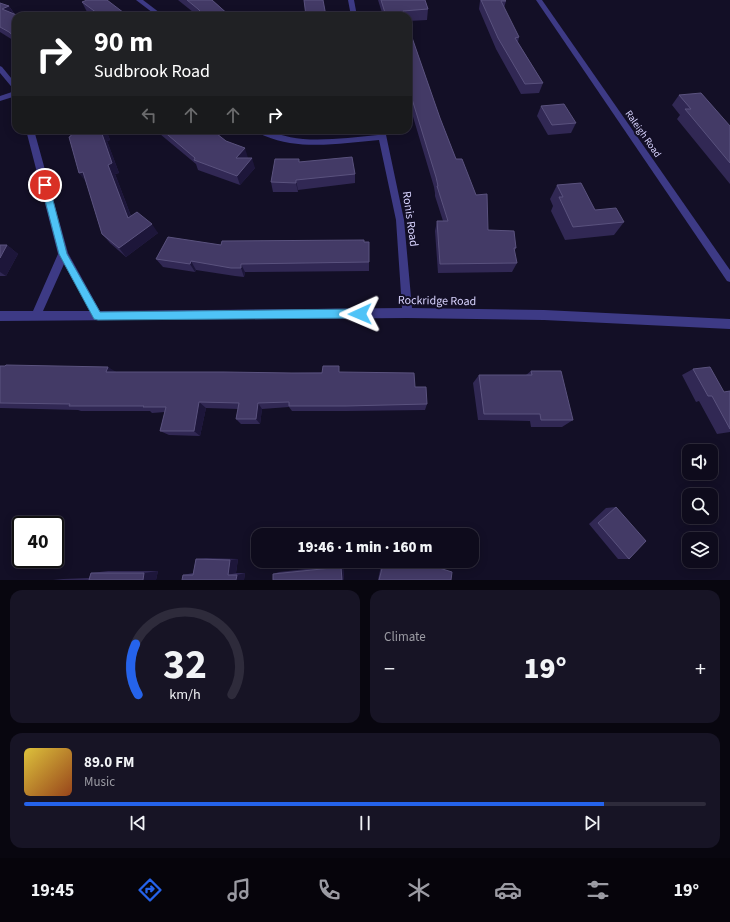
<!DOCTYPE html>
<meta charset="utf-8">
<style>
:root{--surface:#0e0b1c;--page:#171425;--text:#f1f3f6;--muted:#9b9ba3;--line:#2e2b3b;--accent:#2563eb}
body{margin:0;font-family:"Source Sans 3",sans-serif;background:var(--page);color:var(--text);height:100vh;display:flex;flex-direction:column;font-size:15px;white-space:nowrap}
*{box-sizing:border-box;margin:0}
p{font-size:13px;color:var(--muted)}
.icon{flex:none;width:22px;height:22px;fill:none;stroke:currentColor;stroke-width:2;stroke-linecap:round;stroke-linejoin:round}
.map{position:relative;height:580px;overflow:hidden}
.sheet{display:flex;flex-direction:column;gap:10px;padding:10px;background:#08060f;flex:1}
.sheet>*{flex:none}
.banner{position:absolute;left:12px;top:12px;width:400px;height:122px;border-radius:12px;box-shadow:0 2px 10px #0003,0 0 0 1px var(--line);background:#202124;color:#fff;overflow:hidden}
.tools{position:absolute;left:682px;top:444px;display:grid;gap:8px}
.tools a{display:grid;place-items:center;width:36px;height:36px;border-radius:8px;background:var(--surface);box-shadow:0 2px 10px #0003,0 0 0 1px var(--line);font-size:20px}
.speed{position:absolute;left:12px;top:516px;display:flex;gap:8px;font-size:20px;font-weight:700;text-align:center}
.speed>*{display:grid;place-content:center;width:52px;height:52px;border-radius:50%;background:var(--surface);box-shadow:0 2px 10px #0003,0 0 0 1px var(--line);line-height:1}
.speed .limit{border:2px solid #111;border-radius:6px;background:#fff;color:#111}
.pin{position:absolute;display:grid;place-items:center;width:34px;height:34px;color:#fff;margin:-17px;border:2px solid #fff;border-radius:50%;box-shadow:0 1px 4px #0007}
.me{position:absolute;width:44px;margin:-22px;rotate:269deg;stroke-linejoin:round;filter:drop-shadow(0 0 3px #0008)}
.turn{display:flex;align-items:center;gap:14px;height:84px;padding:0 16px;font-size:18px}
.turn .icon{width:52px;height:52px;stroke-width:2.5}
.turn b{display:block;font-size:28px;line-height:34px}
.lanes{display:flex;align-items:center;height:38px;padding:0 16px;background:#0003;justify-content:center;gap:20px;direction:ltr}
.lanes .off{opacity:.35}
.big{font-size:30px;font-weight:800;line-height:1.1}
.sheet .tile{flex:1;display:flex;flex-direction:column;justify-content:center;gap:6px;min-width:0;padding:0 14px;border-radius:12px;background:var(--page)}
.sheet .dial{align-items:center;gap:0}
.dial svg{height:104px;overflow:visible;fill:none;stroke:var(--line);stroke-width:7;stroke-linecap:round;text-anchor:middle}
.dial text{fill:var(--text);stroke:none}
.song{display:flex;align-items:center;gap:12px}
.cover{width:48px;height:48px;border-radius:6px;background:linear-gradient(135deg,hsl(50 70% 55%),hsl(20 70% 35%))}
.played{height:4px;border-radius:2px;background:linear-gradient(90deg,var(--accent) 85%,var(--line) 85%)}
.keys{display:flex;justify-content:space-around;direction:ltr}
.heat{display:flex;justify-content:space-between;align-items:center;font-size:22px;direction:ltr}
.sheet .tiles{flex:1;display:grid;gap:10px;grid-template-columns:1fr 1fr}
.tile:last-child{grid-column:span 2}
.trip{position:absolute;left:251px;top:528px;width:228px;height:40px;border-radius:12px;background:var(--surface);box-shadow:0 2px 10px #0003,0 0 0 1px var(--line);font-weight:800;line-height:40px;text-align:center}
.tabs{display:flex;height:64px;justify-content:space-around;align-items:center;background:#06040b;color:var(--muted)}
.tabs .icon{width:28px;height:28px}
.tabs .current{color:var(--accent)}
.tabs b{font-size:18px;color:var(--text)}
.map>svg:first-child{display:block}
</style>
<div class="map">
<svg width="730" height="580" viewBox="0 0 730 580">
<rect width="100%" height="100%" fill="#130f26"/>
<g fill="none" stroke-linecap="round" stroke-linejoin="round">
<g fill="#3d3a85" fill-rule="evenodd">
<polygon points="136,0 143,0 164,16 157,16"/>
<polygon points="348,0 354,0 357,16 351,16"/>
<polygon points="536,0 542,0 730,270 730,282 727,281"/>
<polygon points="0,66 2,67 16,84 16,96 0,101 0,96 15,91 0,73"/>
<path d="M26 130H34L68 253 100 311 402 308 396 220 379 140C342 143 301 151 265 136 261 134 257 133 254 130 271 130 286 138 303 139 328 141 353 137 378 135L377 130H385L404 220 412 308 544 310 730 319V329L544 320 407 318 0 321V311H33L58 254ZM64 264 90 311H43Z"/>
</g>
</g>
<g fill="#312854">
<polygon points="178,0 212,0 230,16 198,16"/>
<polygon points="378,0 425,0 428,9 427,20 408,21 408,16 383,16"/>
<polygon points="480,0 505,0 506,1 504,8 519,37 518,42 543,83 539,93 521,94 496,49 479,9 480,1"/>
<polygon points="82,2 128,16 93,16 87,12"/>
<polygon points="0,3 9,6 16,16 16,42 0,32"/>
<polygon points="408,26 440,118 456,159 488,230 516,248 514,252 517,263 512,272 438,273 435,231 437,221 443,221 435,196 435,193 434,187 408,100"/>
<polygon points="679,95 730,126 730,184 677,119 680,115 672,105"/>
<polygon points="541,106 576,123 571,133 548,135 537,116"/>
<polygon points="70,130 106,130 110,140 107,141 119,173 115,174 131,216 158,233 126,257 110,243 102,234"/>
<polygon points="158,130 212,130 248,158 247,158 255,168 240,185 198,170 196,164 160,134"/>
<polygon points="300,162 355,174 355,183 298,190 298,192 273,192 271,182"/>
<polygon points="557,185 595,210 624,222 614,235 565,240 551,211 553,206 550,199"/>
<polygon points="369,242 369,271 245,272 244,277 235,276 196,270 195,272 163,267 156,259 221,245"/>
<polygon points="0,245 7,245 18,254 6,276 0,276"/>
<polygon points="0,366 117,372 292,373 340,372 415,387 427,404 425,410 347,411 292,411 289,407 262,409 260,424 241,424 236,419 238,409 206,408 200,436 169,435 160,431 165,412 152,413 150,411 81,411 78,410 0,408"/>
<polygon points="693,369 724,392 730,391 730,432 717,434 699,401 696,402 682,375"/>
<polygon points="531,371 573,420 562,427 531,427 530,421 478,420 473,383 479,375 526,375"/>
<polygon points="616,507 629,559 618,559 589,524 606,508"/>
<polygon points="206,558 238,559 236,573 245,573 244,580 182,580 183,575 193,573 196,559"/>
<polygon points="382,561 418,561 451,580 378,580"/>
<polygon points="343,565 344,580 273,574 279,572"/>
<polygon points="108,571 158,571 156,580 53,580 63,579 89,578 91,573"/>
</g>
<g fill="#1d163a">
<polygon points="9,6 15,16 2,9"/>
<polygon points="104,130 106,130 110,140 107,141 119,173 115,174 135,227 128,218 108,165 101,131"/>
<polygon points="245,148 248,158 239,168 236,158"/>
<polygon points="252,158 255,168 240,185 237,176"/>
<polygon points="83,172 86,182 79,173"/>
<polygon points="296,180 298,190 298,192 296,183"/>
<polygon points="152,224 158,233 126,257 119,248"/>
<polygon points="7,245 18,254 6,276 0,272 0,258"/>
<polygon points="191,261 196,270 195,272 190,264"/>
<polygon points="241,264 245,272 244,277 241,268"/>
<polygon points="108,367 118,373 106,372"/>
<polygon points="199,402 206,408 200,436 194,431"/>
<polygon points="258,403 262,409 260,424 256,419"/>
<polygon points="238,559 236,573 228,575 230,560"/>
<polygon points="343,565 344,580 342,580 341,567"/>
<polygon points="158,571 156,580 143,580 144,573"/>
<polygon points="245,573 244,580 236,580 237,575"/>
</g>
<g fill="#433a66" stroke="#5a527e">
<polygon points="87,0 107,0 128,16 101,16 82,2"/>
<polygon points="187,0 212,0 230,16 205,16 198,9"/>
<polygon points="304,0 323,0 326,16 306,16"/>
<polygon points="381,0 425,0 428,9 403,11 404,16 386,16"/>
<polygon points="481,0 505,0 506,1 501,1 519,37 515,38 543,83 525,84 498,38"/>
<polygon points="0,3 9,6 2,9 19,16 16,16 16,38 9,32 0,27"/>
<polygon points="408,26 440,118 456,159 462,159 476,195 487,194 488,230 514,231 516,248 514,248 517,263 440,264 437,221 448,221 437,186 438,186 436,177 408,86"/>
<polygon points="701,93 730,126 730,163 685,109 691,109 679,95"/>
<polygon points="564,104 576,123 552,125 541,106"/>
<polygon points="70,130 104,130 101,131 112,163 108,165 128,218 137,212 152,224 119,248 102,234 83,172 79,173 69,137 71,136"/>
<polygon points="162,130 212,130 226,141 245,148 236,158 252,158 237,176 194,160 195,158"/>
<polygon points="352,157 355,174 296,180 296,183 271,182 275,159 299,159 299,162"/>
<polygon points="581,183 595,210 616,208 624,222 573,227 559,197 563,197 557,185"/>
<polygon points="168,237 221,245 222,241 364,240 364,242 369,242 369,262 241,264 241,268 231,268 191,261 190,264 156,259"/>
<polygon points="0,245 7,245 0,258"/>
<polygon points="6,365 108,367 106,372 224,372 292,373 322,373 323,366 339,366 339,372 414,373 415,387 426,387 427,404 346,406 289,406 289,402 258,403 256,419 236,419 239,403 199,402 194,431 160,431 166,407 143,407 144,406 69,406 70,404 0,403 0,366 5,366"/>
<polygon points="710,367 724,392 730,391 730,429 712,396 708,396 693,369"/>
<polygon points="531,371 561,371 573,420 541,420 540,414 484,414 479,375 532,375"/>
<polygon points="616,507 646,541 629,559 598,523"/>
<polygon points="196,559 230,560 228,575 237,575 236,580 182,580 183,575 193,575"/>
<polygon points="384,561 417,561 452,572 451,580 379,580"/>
<polygon points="341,567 342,580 273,580 273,574"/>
<polygon points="91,573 144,573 143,580 89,580"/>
</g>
<polygon fill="#4fc3f7" stroke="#337fa1" points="45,182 49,185 67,254 100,312 360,309 364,311 365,314 364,316 360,318 98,320 94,319 59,254 41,185"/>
<g text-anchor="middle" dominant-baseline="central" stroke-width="4" stroke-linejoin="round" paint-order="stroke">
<g font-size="10" fill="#d9d4ff" stroke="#130f26">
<text transform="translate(643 134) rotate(55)">Raleigh Road</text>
</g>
<g font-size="12" fill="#d9d4ff" stroke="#130f26">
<text transform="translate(410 219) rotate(82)">Ronis Road</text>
<text transform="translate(437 301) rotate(1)">Rockridge Road</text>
</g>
</g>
</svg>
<div class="tools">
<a><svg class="icon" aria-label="sound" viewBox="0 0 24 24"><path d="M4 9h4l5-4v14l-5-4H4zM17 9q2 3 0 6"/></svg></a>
<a><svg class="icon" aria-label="search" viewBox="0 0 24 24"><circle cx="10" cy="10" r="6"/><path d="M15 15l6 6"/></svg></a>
<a><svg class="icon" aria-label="layers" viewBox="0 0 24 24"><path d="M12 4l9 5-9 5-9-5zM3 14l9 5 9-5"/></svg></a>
</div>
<div class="speed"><div class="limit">40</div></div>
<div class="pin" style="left:45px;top:185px;background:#d93025"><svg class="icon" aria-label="arrive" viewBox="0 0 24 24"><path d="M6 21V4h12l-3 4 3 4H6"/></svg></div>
<svg class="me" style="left:360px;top:314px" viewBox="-20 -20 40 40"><path d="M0-17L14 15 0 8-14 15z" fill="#4fc3f7" stroke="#fff" stroke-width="4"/></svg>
<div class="trip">19:46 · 1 min · 160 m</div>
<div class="banner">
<div class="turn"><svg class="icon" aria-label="right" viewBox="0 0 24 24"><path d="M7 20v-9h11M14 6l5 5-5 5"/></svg><div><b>90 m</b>Sudbrook Road</div></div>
<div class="lanes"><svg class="icon off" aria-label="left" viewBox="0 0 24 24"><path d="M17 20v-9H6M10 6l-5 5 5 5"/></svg><svg class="icon off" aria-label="ahead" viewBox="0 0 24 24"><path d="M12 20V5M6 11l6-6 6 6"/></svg><svg class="icon off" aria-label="ahead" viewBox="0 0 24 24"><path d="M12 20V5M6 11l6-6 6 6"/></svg><svg class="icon" aria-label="right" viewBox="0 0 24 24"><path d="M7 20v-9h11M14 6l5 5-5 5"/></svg></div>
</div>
</div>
<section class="sheet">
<div class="tiles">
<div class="tile dial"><svg viewBox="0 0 100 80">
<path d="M14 69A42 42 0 1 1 86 69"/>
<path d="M14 69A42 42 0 0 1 12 30" stroke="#2563eb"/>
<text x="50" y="56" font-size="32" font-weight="700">32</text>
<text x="50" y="72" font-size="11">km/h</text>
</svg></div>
<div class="tile"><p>Climate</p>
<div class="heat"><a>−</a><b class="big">19°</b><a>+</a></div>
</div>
<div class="tile">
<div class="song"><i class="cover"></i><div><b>89.0 FM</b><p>Music</p></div></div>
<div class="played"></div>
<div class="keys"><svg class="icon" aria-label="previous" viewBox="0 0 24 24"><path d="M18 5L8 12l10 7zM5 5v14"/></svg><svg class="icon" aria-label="pause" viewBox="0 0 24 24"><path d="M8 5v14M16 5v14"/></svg><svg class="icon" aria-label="next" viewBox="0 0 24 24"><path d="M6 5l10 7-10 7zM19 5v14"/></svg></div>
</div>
</div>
</section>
<nav class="tabs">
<b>19:45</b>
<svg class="icon current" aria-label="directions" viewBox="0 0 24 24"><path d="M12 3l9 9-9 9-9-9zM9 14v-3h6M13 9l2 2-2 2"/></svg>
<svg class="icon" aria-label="music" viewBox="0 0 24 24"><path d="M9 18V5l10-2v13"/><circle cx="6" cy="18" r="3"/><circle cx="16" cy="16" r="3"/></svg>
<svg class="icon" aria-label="phone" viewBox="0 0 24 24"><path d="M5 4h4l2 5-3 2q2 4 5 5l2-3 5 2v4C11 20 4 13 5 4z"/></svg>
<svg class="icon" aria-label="climate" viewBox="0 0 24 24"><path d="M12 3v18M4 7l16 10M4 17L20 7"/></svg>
<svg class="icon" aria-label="car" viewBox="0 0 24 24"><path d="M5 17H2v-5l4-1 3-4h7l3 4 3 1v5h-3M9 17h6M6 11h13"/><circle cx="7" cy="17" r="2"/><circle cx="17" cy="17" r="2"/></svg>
<svg class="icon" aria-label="filters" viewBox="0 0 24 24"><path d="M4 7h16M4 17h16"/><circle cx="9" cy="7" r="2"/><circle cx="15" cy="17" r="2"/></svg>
<b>19°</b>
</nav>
